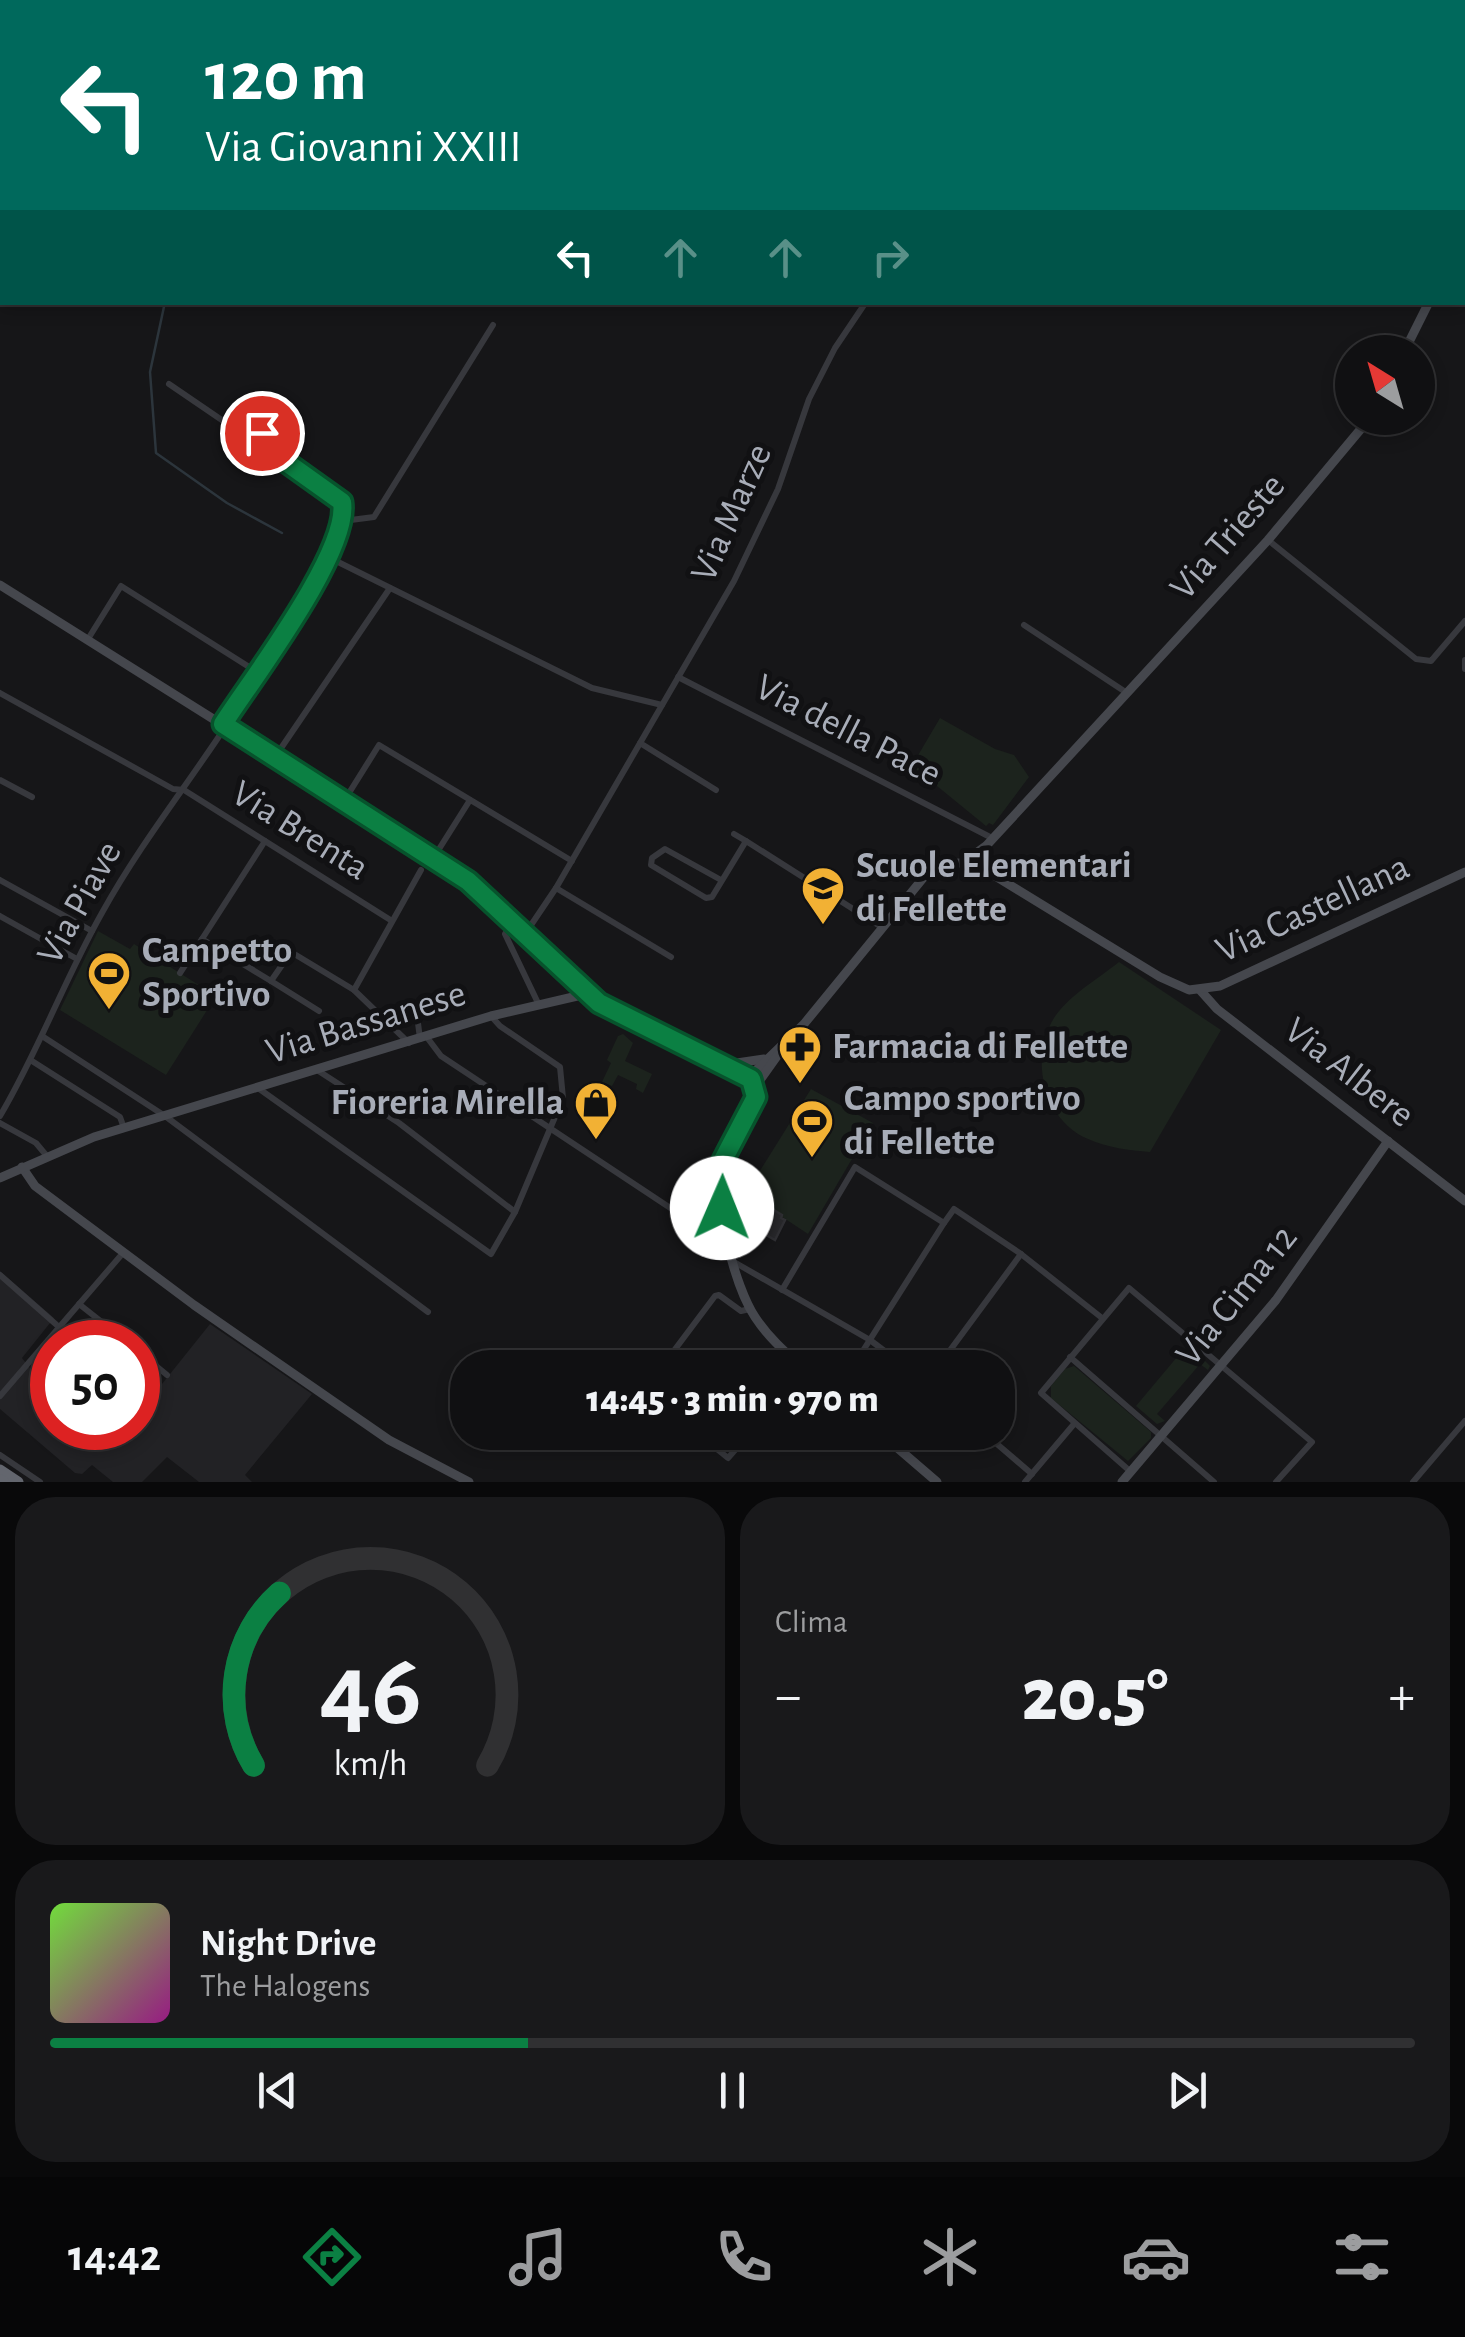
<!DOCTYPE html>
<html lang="it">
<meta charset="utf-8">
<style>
:root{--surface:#101012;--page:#19191b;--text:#f1f3f6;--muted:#9c9d9f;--line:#303032;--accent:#0b8043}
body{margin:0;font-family:"Alegreya Sans",sans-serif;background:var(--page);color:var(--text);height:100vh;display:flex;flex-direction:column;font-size:38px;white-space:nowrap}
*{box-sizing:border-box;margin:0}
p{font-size:32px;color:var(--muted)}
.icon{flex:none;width:55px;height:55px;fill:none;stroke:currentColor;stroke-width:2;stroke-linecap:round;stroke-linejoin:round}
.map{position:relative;height:1482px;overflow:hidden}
.panel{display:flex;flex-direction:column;gap:15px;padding:15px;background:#09090a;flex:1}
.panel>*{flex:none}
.banner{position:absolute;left:0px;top:0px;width:1465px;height:305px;box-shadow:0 5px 15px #0003,0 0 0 2px var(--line);background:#00695c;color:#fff;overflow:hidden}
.needle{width:65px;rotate:323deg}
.controls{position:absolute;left:1335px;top:335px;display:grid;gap:20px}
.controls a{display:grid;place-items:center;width:100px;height:100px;border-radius:50%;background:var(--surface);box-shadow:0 5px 15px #0003,0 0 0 2px var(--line);font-size:50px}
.speed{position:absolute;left:30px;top:1320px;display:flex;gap:20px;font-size:50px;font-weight:700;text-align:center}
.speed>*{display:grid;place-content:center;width:130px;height:130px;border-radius:50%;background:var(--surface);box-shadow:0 5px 15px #0003,0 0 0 2px var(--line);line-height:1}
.speed .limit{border:15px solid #d22;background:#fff;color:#111}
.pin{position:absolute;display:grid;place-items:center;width:85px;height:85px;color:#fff;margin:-42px;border:5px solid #fff;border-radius:50%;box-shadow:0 2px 10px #0007}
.me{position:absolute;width:110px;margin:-55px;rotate:1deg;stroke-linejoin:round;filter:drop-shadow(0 0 8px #0008)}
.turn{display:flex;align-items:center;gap:35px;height:210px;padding:0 40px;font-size:45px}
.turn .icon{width:130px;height:130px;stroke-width:2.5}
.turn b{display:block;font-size:70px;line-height:85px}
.lanes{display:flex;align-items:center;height:95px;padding:0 40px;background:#0003;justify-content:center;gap:50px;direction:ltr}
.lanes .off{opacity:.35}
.big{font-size:75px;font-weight:800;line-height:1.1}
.panel .widget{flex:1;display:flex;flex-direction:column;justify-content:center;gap:15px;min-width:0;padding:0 35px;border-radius:40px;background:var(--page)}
.panel .dial{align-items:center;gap:0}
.dial svg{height:260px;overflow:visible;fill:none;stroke:var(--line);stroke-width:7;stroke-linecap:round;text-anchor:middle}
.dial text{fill:var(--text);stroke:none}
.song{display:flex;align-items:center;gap:30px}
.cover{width:120px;height:120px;border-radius:15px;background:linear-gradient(135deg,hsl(100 70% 55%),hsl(310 70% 35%))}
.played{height:10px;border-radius:5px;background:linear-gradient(90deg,var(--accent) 35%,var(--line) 35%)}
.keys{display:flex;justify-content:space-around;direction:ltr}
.heat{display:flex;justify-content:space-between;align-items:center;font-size:55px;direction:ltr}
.panel .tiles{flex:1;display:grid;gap:15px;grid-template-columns:1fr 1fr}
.widget:last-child{grid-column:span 2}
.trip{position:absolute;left:450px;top:1350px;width:565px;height:100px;border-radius:40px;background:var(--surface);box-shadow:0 5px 15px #0003,0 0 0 2px var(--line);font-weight:800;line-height:100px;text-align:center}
.tab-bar{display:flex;height:160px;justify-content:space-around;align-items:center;background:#060607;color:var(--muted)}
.tab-bar .icon{width:70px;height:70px}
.tab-bar .current{color:var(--accent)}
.tab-bar b{font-size:45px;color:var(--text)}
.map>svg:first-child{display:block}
</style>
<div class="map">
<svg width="1465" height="1482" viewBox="0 0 1465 1482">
<rect width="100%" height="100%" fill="#161618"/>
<polygon fill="#222225" points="0,1271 54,1318 22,1358 52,1396 52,1428 138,1428 138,1414 210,1324 312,1394 245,1475 252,1482 199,1482 167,1457 142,1482 113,1482 92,1465 82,1474 75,1473 0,1409"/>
<g fill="#1c231d">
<polygon points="940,718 995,749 1014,755 1029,777 993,825 989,823 986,826 937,786 907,774"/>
<polygon points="98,931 130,949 134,944 216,996 166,1075 60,1010"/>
<path d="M1119 962 1221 1030 1150 1152C1129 1150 1108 1148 1088 1139 1043 1120 1029 1058 1054 1018 1069 995 1098 979 1119 962Z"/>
<polygon points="623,1034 633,1043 625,1061 652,1074 643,1093 636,1089 637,1084 618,1075 612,1086 602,1082 611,1063 607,1060 618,1036"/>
<polygon points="811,1089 873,1123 808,1234 746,1193"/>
<polygon points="1188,1344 1210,1366 1208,1370 1200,1364 1157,1414 1165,1421 1157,1424 1136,1406"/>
<polygon points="1074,1366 1151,1432 1151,1438 1128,1461 1051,1398 1051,1386 1065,1369"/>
</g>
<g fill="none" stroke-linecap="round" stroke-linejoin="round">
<g stroke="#2c353c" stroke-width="2.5">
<polyline points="40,2 41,0"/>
<polyline points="204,2 204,0"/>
<polyline points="165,302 150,372 156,453 227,503 282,533"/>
</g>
</g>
<polygon fill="#29292c" stroke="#303034" stroke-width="2.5" points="756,1199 782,1215 781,1218 785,1220 775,1240 743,1222"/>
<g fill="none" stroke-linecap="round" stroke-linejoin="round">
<g stroke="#37383d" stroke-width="6">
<polyline points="317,0 322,2"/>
<polyline points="1035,2 1036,0"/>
<polyline points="0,171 2,172"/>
<path d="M169 384 342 502C349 552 253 678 223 724"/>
<polyline points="258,442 262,433"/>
<polyline points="343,521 374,517 493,325"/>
<polyline points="1268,540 1416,659 1431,661 1465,621"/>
<polyline points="330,558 592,688 662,705"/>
<polyline points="1024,625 1127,693"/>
<polyline points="88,639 121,586 257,672"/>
<polyline points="1465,660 1465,669"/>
<polyline points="678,677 992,838"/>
<polyline points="0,693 173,789 184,790 392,921"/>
<polyline points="640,743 716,790"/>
<polyline points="275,757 390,588"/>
<polyline points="0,780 32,797"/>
<polyline points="344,801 379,745 572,861"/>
<polyline points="734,834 746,841"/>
<polyline points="265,841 202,939 271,981 291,952 354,990 409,1043"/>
<polyline points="434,857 470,800"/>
<polyline points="0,880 92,931"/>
<polyline points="721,880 665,849 652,858 651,865 706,898 712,897 746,841 883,928"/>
<polyline points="556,888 671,957"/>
<polyline points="0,916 77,959"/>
<polyline points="513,922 505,934 538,1003"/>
<polyline points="525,934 556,888 734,581 778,489 809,399 835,348 866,302"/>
<polyline points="180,973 202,939"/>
<polyline points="271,981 319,1011"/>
<polyline points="354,990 421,870"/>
<polyline points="418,1023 420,1039"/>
<polyline points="42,1036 165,1116 428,1312"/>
<polyline points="426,1036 441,1056 696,1225 728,1239"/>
<polyline points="32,1061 120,1117 124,1128"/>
<polyline points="317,1070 399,1123 515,1212"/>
<polyline points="258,1088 491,1254 515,1212 563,1098 560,1067 500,1026 491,1016"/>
<path d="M0 1116C39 1050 65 978 103 911 139 846 185 788 226 726"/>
<polyline points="0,1123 36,1143 46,1155"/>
<polyline points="734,1262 870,1340 907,1368"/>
<polyline points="0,1275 59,1327"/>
<polyline points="782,1290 855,1167 944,1223 954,1209 1021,1254 1102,1318"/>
<polyline points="79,1304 127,1342"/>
<polyline points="138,1351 167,1375"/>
<polyline points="1070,1357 1214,1482"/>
<polyline points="661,1368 715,1296 719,1295 741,1311 750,1309"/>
<polyline points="852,1368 944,1223"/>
<polyline points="937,1368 1021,1254"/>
<polyline points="0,1396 123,1253"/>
<polyline points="696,1432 728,1458 751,1432"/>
<polyline points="983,1432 1032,1474"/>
<polyline points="0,1455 40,1482"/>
<polyline points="1131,1472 1041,1393 1129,1288 1312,1442 1276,1482"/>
<polyline points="1025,1482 1074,1424"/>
<polyline points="1413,1482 1465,1421"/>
</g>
<g stroke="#45474d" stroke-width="9">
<polyline points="1462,191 1465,185"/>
<polyline points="1404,352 1429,302"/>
<path d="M0 585 452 869 485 895 591 998 751 1079 755 1097C744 1120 727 1142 721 1167 713 1202 735 1287 755 1317 768 1337 785 1352 803 1368"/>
<polyline points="964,862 986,846 1268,540 1370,418"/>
<polyline points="1200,990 1217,1009 1465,1201"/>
<polyline points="730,1064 764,1059"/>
<path d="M749 1077 804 1024 924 877C941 863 961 859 982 868L1160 977 1189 990 1220 986 1465 872"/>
<polyline points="755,1087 780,1052"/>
<polyline points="22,1167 35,1186 194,1305 389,1440 469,1482"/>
<polyline points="0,1178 94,1137 491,1016 586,994"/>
<polyline points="879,1432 937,1482"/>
<polyline points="1122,1482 1276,1300 1388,1141"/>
</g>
<g stroke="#53555c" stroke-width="10">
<polyline points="29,2 29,0"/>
<polyline points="0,132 2,123"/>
</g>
<g stroke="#63666e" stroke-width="11">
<polyline points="0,1470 18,1482"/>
<polyline points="0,1480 4,1482"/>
</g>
</g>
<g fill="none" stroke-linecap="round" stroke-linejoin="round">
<g stroke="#07532c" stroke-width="25">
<path id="route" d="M262 433 258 442 342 502C350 551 252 679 223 724L468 881 599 1003 751 1079 756 1097 722 1162 719 1186 722 1208"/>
</g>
<use href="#route" stroke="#0b8043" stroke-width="18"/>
</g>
<defs>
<g id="school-pin" transform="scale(2.25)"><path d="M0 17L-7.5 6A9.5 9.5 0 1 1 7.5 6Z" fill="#f2b134" stroke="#111113"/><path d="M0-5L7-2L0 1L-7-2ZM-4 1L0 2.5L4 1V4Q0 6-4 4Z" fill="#111"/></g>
<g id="stadium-pin" transform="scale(2.25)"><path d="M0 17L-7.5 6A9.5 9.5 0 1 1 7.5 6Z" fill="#f2b134" stroke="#111113"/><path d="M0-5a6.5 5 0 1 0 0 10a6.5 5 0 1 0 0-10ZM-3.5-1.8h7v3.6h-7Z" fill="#111"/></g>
<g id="pharmacy-pin" transform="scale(2.25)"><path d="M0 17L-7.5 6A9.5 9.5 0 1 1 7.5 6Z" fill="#f2b134" stroke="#111113"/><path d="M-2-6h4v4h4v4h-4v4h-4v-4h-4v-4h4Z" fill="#111"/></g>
<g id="shop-pin" transform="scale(2.25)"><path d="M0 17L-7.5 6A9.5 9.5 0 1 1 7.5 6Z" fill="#f2b134" stroke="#111113"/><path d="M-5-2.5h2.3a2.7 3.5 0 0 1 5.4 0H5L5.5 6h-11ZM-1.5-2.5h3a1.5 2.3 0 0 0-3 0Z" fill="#111"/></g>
</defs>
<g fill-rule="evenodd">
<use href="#school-pin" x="823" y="888"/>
<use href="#stadium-pin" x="109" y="973"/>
<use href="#pharmacy-pin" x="800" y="1047"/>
<use href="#shop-pin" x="596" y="1103"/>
<use href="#stadium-pin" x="812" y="1121"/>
</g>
<g text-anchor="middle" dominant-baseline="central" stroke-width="10" stroke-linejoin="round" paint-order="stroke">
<g font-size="38" fill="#a8adb8" stroke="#111113">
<text transform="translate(732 513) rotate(-66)">Via Marze</text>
<text transform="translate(1228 537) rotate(-49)">Via Trieste</text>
<text transform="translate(848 731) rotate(27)">Via della Pace</text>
<text transform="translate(300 831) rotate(32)">Via Brenta</text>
<text transform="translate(80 903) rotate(-61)">Via Piave</text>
<text transform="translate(1313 909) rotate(-25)">Via Castellana</text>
<text transform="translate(366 1023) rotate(-17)">Via Bassanese</text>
<text transform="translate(1349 1073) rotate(38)">Via Albere</text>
<text transform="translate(1237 1296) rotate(-51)">Via Cima 12</text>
</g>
<g font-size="38" font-weight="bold" fill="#a8adb8" stroke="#111113" text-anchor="start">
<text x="856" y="866">Scuole Elementari<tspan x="856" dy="44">di Fellette</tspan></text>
<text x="142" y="951">Campetto<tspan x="142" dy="44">Sportivo</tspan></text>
<text x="832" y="1047">Farmacia di Fellette</text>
<text x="844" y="1099">Campo sportivo<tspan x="844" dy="44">di Fellette</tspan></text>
<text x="564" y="1103" text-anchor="end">Fioreria Mirella</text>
</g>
</g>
</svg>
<div class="controls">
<a><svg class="needle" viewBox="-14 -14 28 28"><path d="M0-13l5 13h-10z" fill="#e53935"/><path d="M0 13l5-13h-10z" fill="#9c9d9f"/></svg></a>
</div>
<div class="speed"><div class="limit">50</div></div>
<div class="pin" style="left:262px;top:433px;background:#d93025"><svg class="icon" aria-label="arrive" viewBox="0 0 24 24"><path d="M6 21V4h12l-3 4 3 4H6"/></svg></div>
<svg class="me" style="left:722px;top:1208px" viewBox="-20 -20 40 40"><circle r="19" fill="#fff"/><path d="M0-13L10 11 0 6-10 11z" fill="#0b8043"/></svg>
<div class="trip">14:45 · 3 min · 970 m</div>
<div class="banner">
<div class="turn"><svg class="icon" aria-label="left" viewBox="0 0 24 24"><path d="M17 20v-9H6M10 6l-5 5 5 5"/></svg><div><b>120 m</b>Via Giovanni XXIII</div></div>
<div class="lanes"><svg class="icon" aria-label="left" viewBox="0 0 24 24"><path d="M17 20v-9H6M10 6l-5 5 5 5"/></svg><svg class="icon off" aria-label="ahead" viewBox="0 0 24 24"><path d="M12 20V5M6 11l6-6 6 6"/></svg><svg class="icon off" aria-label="ahead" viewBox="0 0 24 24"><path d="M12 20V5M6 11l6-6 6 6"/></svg><svg class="icon off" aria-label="right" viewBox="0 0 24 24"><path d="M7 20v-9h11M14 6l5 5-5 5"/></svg></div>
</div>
</div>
<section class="panel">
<div class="tiles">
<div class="widget dial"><svg viewBox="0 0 100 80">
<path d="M14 69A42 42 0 1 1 86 69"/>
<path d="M14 69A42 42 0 0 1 22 16" stroke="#0b8043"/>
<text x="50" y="56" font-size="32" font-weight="700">46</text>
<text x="50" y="72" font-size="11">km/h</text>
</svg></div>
<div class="widget"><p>Clima</p>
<div class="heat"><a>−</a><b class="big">20.5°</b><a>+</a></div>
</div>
<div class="widget">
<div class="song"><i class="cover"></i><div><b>Night Drive</b><p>The Halogens</p></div></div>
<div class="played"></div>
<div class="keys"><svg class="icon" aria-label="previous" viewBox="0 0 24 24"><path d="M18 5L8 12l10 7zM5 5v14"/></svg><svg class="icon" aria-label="pause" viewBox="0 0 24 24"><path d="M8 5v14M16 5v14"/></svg><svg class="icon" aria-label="next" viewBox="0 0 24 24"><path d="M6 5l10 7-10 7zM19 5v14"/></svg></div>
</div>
</div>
</section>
<nav class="tab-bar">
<b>14:42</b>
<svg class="icon current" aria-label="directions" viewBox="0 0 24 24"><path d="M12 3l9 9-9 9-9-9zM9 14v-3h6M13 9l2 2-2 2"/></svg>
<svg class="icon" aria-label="music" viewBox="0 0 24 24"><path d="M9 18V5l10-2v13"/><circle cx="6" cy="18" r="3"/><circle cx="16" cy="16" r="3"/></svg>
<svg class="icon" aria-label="phone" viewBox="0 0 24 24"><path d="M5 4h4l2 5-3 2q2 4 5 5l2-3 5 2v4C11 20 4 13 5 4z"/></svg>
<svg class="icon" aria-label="climate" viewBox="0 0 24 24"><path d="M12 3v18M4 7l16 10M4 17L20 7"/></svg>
<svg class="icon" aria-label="car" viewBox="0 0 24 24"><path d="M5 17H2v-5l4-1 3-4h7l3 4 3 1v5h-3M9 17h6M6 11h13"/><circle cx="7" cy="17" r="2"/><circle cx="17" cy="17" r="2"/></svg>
<svg class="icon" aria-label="filters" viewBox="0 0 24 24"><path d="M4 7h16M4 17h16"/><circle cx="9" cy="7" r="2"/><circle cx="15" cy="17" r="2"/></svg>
</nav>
